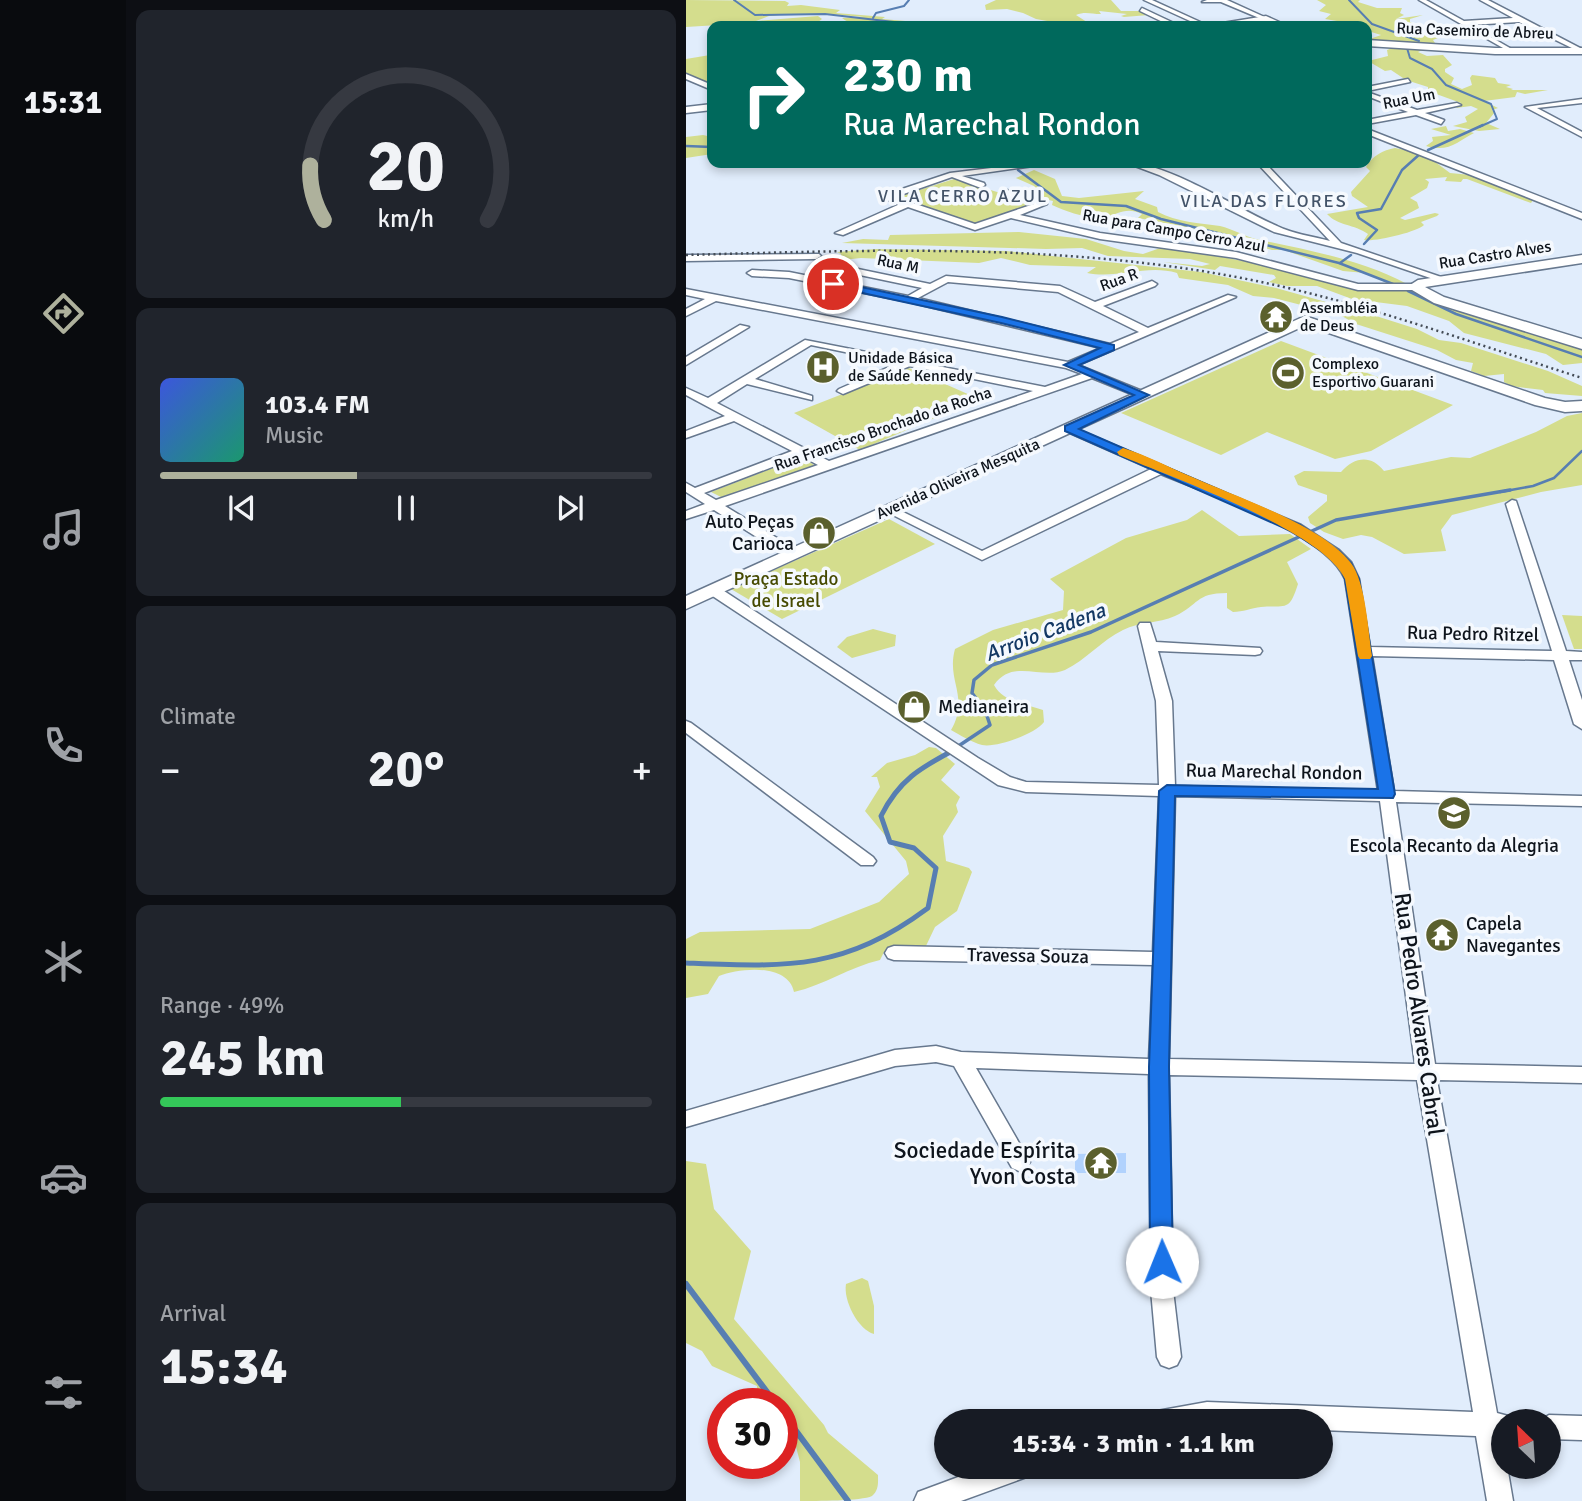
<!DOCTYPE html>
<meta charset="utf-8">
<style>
:root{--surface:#171b24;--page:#20242c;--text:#f1f3f6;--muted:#9ea1a6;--line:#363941;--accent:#aeb19c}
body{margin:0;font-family:Signika,sans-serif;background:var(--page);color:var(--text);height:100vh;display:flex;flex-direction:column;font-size:26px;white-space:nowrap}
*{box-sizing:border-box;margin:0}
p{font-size:23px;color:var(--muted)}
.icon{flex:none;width:38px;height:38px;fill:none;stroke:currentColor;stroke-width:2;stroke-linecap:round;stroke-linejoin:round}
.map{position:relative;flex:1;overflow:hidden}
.details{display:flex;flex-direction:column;gap:10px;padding:10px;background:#0d0f14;width:560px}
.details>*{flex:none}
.top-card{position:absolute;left:21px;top:21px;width:665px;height:147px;border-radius:14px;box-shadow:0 4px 10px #0003;background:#00695c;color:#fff;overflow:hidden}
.needle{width:46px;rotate:335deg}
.tools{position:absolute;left:805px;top:1409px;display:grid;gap:14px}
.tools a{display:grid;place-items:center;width:70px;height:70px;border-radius:50%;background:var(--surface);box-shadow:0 4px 10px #0003;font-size:35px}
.speed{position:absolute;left:21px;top:1388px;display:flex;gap:14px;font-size:35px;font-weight:700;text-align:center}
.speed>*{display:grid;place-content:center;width:91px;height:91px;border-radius:50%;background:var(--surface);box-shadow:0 4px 10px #0003;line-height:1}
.speed .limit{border:10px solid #d22;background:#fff;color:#111}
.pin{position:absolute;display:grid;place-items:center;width:60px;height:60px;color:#fff;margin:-30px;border:4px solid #fff;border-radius:50%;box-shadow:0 2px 7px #0007}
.me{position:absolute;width:77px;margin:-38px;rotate:359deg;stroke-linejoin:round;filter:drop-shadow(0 0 5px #0008)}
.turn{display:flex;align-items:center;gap:24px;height:147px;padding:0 21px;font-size:32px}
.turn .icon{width:91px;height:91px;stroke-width:2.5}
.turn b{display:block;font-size:49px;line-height:60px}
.big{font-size:52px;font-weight:800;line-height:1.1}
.details .tile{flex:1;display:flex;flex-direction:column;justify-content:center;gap:10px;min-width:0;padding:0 24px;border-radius:14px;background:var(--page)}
.details .dial{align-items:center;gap:0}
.dial svg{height:182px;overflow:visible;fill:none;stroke:var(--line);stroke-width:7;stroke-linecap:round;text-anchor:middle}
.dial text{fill:var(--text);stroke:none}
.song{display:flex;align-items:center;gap:21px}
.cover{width:84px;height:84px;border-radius:10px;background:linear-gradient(135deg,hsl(230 70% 55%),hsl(160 70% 35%))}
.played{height:7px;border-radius:4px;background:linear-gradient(90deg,var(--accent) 40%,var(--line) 40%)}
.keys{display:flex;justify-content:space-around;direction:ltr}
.heat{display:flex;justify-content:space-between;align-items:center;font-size:38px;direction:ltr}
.charge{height:10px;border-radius:5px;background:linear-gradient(90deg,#34c759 49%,var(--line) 0)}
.trip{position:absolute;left:248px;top:1409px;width:399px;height:70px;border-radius:35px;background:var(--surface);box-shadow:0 4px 10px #0003;font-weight:800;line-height:70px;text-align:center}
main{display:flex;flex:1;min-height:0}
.dock{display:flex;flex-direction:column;width:126px;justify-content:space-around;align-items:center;background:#090b0e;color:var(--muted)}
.dock .icon{width:49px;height:49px}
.dock .current{color:var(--accent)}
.dock b{font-size:32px;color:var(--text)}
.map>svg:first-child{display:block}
</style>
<main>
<nav class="dock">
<b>15:31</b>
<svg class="icon current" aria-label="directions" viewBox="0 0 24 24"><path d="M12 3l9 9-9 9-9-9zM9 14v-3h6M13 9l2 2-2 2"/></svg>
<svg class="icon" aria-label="music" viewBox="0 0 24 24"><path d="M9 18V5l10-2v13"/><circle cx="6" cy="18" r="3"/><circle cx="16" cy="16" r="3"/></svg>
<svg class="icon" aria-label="phone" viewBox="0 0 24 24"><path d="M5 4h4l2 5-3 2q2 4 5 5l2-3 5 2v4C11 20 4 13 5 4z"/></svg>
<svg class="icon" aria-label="climate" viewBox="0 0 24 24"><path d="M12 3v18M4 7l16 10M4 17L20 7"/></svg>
<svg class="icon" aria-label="car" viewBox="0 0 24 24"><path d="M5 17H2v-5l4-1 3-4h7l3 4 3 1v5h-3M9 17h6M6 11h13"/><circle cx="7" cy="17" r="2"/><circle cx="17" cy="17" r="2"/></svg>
<svg class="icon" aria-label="filters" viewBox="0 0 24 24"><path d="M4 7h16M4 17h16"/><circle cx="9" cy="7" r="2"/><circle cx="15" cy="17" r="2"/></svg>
</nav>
<section class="details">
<div class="tile dial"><svg viewBox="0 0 100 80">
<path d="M14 69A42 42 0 1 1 86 69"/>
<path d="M14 69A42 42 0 0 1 8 45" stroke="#aeb19c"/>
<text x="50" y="56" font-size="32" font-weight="700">20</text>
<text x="50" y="72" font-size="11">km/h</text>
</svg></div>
<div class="tile">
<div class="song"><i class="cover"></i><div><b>103.4 FM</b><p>Music</p></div></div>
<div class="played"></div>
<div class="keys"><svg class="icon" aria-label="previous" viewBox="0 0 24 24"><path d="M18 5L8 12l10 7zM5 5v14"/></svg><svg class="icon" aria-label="pause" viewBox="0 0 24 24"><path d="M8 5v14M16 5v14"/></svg><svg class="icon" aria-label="next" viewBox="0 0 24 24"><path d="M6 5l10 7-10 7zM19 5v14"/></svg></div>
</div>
<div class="tile"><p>Climate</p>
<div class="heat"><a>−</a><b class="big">20°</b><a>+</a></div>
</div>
<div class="tile"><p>Range · 49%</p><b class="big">245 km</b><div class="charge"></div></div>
<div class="tile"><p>Arrival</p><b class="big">15:34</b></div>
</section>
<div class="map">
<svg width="896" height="1501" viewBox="0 0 896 1501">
<rect width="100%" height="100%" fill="#e1edfc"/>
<g fill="#d4dd8d">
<path d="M0 0 99 1 103 3 101 6 115 5 154 10 150 13 199 17 196 19 277 26H216C197 19 175 33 156 18L178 17 143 14H104L83 16 70 21 132 16 136 19 132 22 144 26H52L48 24 0 27Z"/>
<path d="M310 0H425L435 11H454L463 15 438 17 435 16 441 14 413 11 415 14C405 14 399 11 390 15L407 26H389L350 19 337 13 321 9 300 10 299 5Z"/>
<polygon points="631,0 674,0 672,2 691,8 716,8 714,13 718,15 710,19 737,15 724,19 724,22 757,36 747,40 749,43 745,45 681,40 695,35 682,31 681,26 639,19 645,14 633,11 640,5"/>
<polygon points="712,46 739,49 732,52 741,56 757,55 766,65 759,69 759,72 768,78 765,84 776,89 786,85 784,78 786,75 809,78 812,83 825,85 820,87 827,89 825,90 862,90 839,94 831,92 829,97 798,101 812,108 806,110 809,112 800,123 814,129 793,131 767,126 781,122 779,117 792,109 785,106 770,108 775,103 742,91 742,87 720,80 705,70 699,71 682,61 702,56 701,50"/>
<polygon points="24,55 26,56 26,86 0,73 0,59"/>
<path d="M760 126 762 131 774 129 788 133C772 141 763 153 740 146L747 141 746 137 765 135 745 129Z"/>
<polygon points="17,135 26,137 26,154 0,158 0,137"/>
<path d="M709 148 724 151 748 161 764 173 785 175 847 200 845 203 781 179H777L775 182 759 181 761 177 739 179 743 182 741 188 724 198 731 202 733 208 714 218 719 220 749 213 753 214 751 216 735 222 738 225C731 232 689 242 678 240L682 234C668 224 652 226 641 214L682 207 666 196 665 192 684 171 680 167C686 156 697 150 709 148Z"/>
<path d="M348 170 369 179 376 196 393 198 458 191 449 199 471 207 472 212C490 222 514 223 534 226 547 229 558 236 570 239 620 250 675 259 721 284H703L679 273 657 271 598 250H586L520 231 452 218 456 214C439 206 433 215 417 217 401 219 381 212 366 205L367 201 358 199 348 186 330 178Z"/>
<polygon points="268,179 351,204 289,225 208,198"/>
<polygon points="333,232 400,239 438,251 457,254 480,246 592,268 676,291 723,290 753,304 896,347 896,363 877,365 860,354 778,333 763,321 721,306 666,299 631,286 601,286 583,282 590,278 588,275 534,266 529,270 477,262 516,266 524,264 504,259 422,256 396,248 360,249 156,243 177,239 202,240 204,235"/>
<path d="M190 249 320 251 515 272 590 288 690 316 731 329 753 340 775 343 862 371 896 386V396L859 393 857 390 825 386 818 382V374L798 376 785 371 787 363 770 360 751 350 670 324 654 315 588 298 567 296 542 285 493 278 491 273C461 264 432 279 401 273L410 267 344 265 315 258 293 263 175 258 156 260 155 254 151 252Z"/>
<polygon points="595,341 767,405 685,451 649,459 581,432 535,455 435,413"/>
<polygon points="223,368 293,399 174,450 108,413"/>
<path d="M896 413V485L855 492 766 515 755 530 760 551 718 554 686 537 675 535 657 539 638 532 624 523 622 517 641 501V495L612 485 608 476 618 471 655 472C668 457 685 454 698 471L765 457 784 458 850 432 881 416Z"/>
<polygon points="115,457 130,466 35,497 25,492"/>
<path d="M516 510 553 536 604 534 625 549 601 562 612 584C603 612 601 605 575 607 565 608 557 612 547 612L541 608V593C509 593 513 605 489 616 472 624 454 621 437 630 416 640 400 660 379 670 356 680 327 658 308 685 317 702 340 704 357 710L358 722C349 734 311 748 296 745 285 742 274 735 265 730 284 697 260 681 269 649L307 630 377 610 378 591 364 579 440 538 501 520Z"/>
<polygon points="203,519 249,544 96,619 45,589"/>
<polygon points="876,615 896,616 896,649 888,649"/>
<polygon points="187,629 210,635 209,646 166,658 151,647 161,637"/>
<path d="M243 747 250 748 269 764 255 780 274 797 270 805 272 812 257 836 260 861 283 868 286 872 271 911 249 927 239 948 198 952 194 960C164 967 138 985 108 992 102 963 54 968 33 976L22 994 0 998V939L14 932 124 929 193 902 223 874 220 861 179 811 194 787 191 777H185L201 763 229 755Z"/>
<path d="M0 1161 20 1164 28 1209 65 1251 48 1319 138 1425 142 1433 192 1475C192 1483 193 1490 186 1496 176 1501 129 1501 114 1501V1462L109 1443 96 1438V1404L70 1403 71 1386 26 1366 16 1351 0 1343Z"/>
<path d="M176 1278 182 1281 188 1306V1334C172 1330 157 1300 160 1284Z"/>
</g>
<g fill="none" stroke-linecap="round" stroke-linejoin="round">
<g stroke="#577eb2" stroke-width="2">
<polyline points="48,0 69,15 139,14 208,22 209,26"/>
<polyline points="663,0 686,24 733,41"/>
<polyline points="187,18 190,13 218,6 223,0"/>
<polyline points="721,48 724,58 746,69 760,85 805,104 811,119 793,127"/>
</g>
<g stroke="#577eb2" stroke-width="2.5">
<polyline points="0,146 26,147"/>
<polyline points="742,150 797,125"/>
<polyline points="322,163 324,166"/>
<polyline points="332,170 375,202 440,206 475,219 653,263 707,284"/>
<polyline points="678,244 691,230 673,218 671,213 695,209 716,170 735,153"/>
<polyline points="654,263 665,255"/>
<polyline points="722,291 770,314 896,357"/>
<polyline points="814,492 847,486 868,478 896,451"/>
</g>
<polyline stroke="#577eb2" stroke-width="3.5" points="265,751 304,725 299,710 286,693 288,680 306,665 405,632 650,520 824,490"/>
<path stroke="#577eb2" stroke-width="5" d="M0 963C101 967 157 971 242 908L250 868 228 848 204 842 195 816C213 780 234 768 268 750"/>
<g stroke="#577eb2" stroke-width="6">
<polyline points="0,1284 90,1404"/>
<polyline points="96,1412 162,1501"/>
</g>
</g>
<polygon fill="#b1d2fd" points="440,1153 440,1173 389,1173 389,1154"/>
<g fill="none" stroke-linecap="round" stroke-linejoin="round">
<g stroke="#67788e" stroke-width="3">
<g id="street">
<polygon points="458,0 466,0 523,26 515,26"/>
<polygon points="521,0 541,0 583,19 578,20 535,2 516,2"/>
<polygon points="733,0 740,0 778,21 827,18 794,0 802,0 896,49 896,53 833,22 784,25 829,51 824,52"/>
<polygon points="456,8 492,25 493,26 485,26 454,11"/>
<polygon points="0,74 26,85 26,90 0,79"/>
<polygon points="722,79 724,82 681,91 681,87"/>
<polygon points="681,92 731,110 771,103 775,105 739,113 758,120 755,124 730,115 681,124 681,120 722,112 681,96"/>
<polygon points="896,99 896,103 851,108 896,132 896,137 839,107"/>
<polygon points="681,129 896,213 896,219 681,134"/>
<polygon points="346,163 368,163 276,176 298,183 299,185 295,188 266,177 209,197 289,224 348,204 315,194 314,192 318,189 361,204 334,215 414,233 550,252 672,284 728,284 733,287 728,290 672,290 550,258 414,239 325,218 289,230 222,207 157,235 149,233 214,204 198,199 198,195 264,173"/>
<path d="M441 163C478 161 554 210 591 226 607 234 626 236 644 241L571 163H579L655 243 764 280 756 282 671 253 588 232 473 175Z"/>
<polygon points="133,254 135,256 130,259 0,261 0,255"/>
<path d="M172 269 244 284 260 276 374 286 409 302 466 281 471 284 469 286 417 306 462 328 542 295 550 297 392 365 461 393V397H453L406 378 39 506 112 551V557H102L28 510 0 519V511L19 504 0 492V483L9 488 106 451 48 421 0 438V431L39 416 0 395V388L22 398 119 340 359 387 396 374 380 368 30 301 0 316V309L19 299 0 295V289L382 362 415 348 223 302 103 278 66 276 61 273 66 270 103 272 222 296 236 288 169 274 167 272ZM262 282 372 292 453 332 424 344 232 298ZM125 345 212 363 153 389 151 391 157 394 224 366 347 391 143 461 31 403 61 384 126 400V396L69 379ZM115 456 132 465 30 500 18 493Z"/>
<polygon points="54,325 63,327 0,365 0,357"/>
<path d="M383 426 615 525 653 550 665 562 673 579 684 647 866 651 820 504 826 500 830 501 880 651 896 652V660H883L896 700V729L888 724 868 660 686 656 708 791 896 796V806L710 802 749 1064 896 1067V1083L751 1080 811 1413 826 1417 828 1421H817V1437H815L817 1466H821L827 1501H801L790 1436 635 1430V1421H457L460 1413 521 1402 787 1412 731 1080 483 1075 487 1290 495 1357 491 1365 483 1368 475 1365 471 1357 465 1290 463 1074 290 1068 344 1162 340 1168 333 1171 326 1168 268 1066 250 1062 209 1066 0 1127V1111L209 1050 250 1046 275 1052 463 1059 467 965 208 960 202 958 199 953 202 948 208 946 467 952 473 796 340 792 312 785 22 593 20 590 22 587H32L292 758 324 777 340 782 473 785 470 701 452 626 454 623H464L470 642 574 648 576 651 574 654 569 655 472 651 486 701 489 786 692 791 659 579C640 533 522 494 475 474L296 560 197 510 199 507H207L296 551 465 469 379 431V427ZM489 796 694 801 729 1064 483 1059Z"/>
<polygon points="0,721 5,723 187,857 190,861 187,865 175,865 0,733"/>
<polygon points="863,1415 896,1416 896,1440 863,1439 863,1421 853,1421"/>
<polygon points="302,1466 349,1466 346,1475 275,1501 228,1501 232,1492"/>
</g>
</g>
<g stroke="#67788e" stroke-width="3">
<g id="secondary">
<polygon points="580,16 602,26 590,26 579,22 518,26"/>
<polygon points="681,40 809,48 896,48 896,54 809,54 681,46"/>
<polygon points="26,104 26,110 0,113 0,107"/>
<polygon points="896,255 896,263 739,287 758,297 896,339 896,349 748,303 721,287 732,280"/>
<polygon points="619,316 859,398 879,402 896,401 896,411 879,412 849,405 620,325 0,609 0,596"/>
</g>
</g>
<use href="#street" fill="#fff" fill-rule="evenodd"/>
<use href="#secondary" fill="#fff" fill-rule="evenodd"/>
<path stroke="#444c56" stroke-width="2.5" stroke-dasharray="2 3.5" stroke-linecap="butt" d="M0 255C182 250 365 243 545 276 665 298 780 341 896 378"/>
</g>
<polygon fill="#1a73e8" stroke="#114b97" stroke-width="2" points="147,281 316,317 428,345 428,350 393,365 463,395 393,429 614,525 653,551 665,563 673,579 709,794 707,798 489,796 483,1067 487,1262 484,1269 476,1272 468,1269 464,1262 463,1067 473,791 481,785 692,789 659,579 654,567 643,556 605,531 379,431 379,426 448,395 378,365 414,348 315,323 144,286 144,282"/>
<path fill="#f59e0b" d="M437 448C461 455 484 468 506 477 550 497 636 525 665 563 680 583 682 631 686 656L684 659H674L672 656 659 579C638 531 484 477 433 455L431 452Z"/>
<defs>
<g id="temple-disc" transform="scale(1.75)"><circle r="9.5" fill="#5b602d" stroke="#f5f9fe"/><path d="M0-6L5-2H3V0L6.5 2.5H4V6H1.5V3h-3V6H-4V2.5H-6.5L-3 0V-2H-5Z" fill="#fff"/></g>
<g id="hospital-disc" transform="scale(1.75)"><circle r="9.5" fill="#5b602d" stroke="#f5f9fe"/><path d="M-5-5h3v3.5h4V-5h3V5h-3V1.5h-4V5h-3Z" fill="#fff"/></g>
<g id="stadium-disc" transform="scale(1.75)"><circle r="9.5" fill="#5b602d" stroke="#f5f9fe"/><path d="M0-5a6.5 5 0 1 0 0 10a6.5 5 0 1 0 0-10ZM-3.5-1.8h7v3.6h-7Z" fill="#fff"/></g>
<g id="shop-disc" transform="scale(1.75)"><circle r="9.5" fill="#5b602d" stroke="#f5f9fe"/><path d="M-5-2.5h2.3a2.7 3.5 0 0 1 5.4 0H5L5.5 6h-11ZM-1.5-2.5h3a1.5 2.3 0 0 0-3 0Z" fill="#fff"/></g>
<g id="school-disc" transform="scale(1.75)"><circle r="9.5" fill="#5b602d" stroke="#f5f9fe"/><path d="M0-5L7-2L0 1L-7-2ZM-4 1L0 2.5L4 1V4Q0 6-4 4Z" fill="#fff"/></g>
</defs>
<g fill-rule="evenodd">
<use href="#temple-disc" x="590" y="317"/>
<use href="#hospital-disc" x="137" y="367"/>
<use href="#stadium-disc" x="602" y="373"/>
<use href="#shop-disc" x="133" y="533"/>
<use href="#shop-disc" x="228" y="707"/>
<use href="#school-disc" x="768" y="813"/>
<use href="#temple-disc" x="756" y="935"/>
<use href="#temple-disc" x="415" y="1163"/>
</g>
<g text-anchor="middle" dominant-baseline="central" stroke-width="7" stroke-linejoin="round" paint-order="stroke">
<g font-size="16" fill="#0e141c" stroke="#f5f9fe">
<text transform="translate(789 31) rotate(2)">Rua Casemiro de Abreu</text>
<text transform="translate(723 99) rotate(-11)">Rua Um</text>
<text transform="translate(488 231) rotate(10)">Rua para Campo Cerro Azul</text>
<text transform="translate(809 255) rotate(-9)">Rua Castro Alves</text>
<text transform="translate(212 264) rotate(12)">Rua M</text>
<text transform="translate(433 280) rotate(-20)">Rua R</text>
<text transform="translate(197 429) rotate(-19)">Rua Francisco Brochado da Rocha</text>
<text transform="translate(272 479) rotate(-24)">Avenida Oliveira Mesquita</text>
</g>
<g font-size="16" fill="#0e141c" stroke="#f5f9fe" text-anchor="start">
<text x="614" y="308">Assembléia<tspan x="614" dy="18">de Deus</tspan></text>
<text x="162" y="358">Unidade Básica<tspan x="162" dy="18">de Saúde Kennedy</tspan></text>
<text x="626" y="364">Complexo<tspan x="626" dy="18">Esportivo Guarani</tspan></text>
</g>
<g font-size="18" letter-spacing="2" fill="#435368" stroke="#f5f9fe">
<text x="277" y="196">VILA CERRO AZUL</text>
<text x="578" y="201">VILA DAS FLORES</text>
</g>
<g font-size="19" fill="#0e141c" stroke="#f5f9fe" text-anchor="start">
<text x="108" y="522" text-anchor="end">Auto Peças<tspan x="108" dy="22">Carioca</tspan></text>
<text x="252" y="707">Medianeira</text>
<text x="768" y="846" text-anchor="middle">Escola Recanto da Alegria</text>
<text x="780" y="924">Capela<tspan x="780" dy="22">Navegantes</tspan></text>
</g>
<g font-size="19" fill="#464a00" stroke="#f5f9fe">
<text x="100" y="579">Praça Estado<tspan x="100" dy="22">de Israel</tspan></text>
</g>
<g font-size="19" fill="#0e141c" stroke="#f5f9fe">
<text transform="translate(787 634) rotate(1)">Rua Pedro Ritzel</text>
<text transform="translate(588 772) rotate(1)">Rua Marechal Rondon</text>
<text transform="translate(342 956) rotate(1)">Travessa Souza</text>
</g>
<g font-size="21" font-style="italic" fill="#133864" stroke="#f5f9fe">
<text transform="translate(359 632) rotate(-21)">Arroio Cadena</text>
</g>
<g font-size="23" fill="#0e141c" stroke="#f5f9fe">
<text transform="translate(733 1014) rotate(82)">Rua Pedro Alvares Cabral</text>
</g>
<g font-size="23" fill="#0e141c" stroke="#f5f9fe" text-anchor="end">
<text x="390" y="1150">Sociedade Espírita<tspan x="390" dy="26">Yvon Costa</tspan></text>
</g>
</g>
</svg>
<div class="tools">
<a><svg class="needle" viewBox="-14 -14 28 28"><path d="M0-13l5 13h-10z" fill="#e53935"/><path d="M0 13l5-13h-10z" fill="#9ea1a6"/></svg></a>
</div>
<div class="speed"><div class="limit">30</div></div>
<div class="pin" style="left:147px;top:284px;background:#d93025"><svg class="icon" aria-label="arrive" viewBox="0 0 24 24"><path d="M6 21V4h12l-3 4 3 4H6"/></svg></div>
<svg class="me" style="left:476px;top:1262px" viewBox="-20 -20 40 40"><circle r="19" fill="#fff"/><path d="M0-13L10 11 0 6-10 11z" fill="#1a73e8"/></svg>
<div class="trip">15:34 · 3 min · 1.1 km</div>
<div class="top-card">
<div class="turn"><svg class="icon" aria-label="right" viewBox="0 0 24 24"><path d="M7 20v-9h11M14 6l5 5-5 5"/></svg><div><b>230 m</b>Rua Marechal Rondon</div></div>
</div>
</div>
</main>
